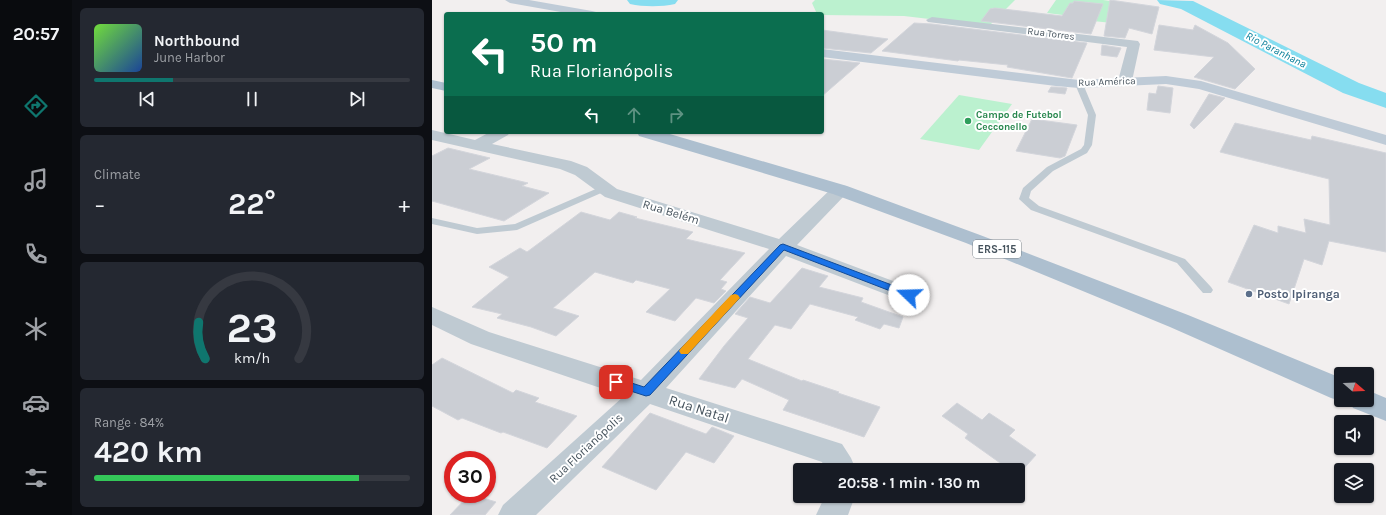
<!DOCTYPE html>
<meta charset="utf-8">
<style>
:root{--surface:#171b24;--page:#242831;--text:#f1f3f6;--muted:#9ea1a6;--line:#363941;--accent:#0f766e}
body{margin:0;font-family:Karla,sans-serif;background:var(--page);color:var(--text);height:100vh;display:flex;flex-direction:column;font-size:15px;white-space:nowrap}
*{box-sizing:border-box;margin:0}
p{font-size:13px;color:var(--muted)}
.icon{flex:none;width:22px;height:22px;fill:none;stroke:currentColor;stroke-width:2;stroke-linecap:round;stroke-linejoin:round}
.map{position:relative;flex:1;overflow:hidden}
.panel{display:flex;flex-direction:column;gap:8px;padding:8px;background:#0d0f14;width:360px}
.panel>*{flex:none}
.banner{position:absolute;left:12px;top:12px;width:380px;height:122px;border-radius:4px;box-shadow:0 1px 3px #0004;background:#0b6e4f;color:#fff;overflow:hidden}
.needle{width:26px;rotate:109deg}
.fabs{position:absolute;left:902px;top:367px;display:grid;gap:8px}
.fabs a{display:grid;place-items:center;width:40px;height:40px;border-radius:4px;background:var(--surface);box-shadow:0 1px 3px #0004;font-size:20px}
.speed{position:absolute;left:12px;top:451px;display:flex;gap:8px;font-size:20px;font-weight:700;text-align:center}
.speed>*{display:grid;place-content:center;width:52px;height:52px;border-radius:50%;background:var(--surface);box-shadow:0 1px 3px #0004;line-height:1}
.speed .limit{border:6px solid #d22;background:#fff;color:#111}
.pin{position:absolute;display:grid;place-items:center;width:34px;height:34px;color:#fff;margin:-17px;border-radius:8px;box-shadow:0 2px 6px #0006}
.me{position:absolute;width:44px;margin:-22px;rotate:291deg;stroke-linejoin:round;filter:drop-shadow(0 0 3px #0008)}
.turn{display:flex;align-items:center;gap:14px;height:84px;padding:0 20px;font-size:18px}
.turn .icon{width:52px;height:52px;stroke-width:2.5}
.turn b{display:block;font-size:28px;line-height:34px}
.lanes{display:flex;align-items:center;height:38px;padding:0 20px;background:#0003;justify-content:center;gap:20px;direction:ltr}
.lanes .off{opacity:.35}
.big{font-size:30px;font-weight:700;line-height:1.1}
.panel .card{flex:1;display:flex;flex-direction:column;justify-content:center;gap:6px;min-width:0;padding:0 14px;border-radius:6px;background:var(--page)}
.panel .dial{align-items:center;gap:0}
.dial svg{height:104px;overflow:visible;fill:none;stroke:var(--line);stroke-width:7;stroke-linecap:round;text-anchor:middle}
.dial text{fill:var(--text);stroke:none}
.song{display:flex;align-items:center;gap:12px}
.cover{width:48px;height:48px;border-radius:6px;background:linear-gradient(135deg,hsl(100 70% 55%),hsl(220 70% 35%))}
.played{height:4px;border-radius:2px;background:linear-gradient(90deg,var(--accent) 25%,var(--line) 25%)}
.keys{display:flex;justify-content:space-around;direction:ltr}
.heat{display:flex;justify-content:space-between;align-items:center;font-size:22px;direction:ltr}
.charge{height:6px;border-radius:3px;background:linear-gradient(90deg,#34c759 84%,var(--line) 0)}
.trip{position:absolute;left:361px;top:463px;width:232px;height:40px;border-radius:4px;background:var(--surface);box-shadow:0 1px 3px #0004;font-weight:700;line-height:40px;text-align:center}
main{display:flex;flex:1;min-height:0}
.dock{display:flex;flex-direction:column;width:72px;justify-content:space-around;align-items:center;background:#090b0e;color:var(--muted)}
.dock .icon{width:28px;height:28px}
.dock .current{color:var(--accent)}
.dock b{font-size:18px;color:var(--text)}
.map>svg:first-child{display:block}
</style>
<main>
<nav class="dock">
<b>20:57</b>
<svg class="icon current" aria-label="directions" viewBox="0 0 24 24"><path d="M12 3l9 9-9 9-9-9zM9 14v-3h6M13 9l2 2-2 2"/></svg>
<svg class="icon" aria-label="music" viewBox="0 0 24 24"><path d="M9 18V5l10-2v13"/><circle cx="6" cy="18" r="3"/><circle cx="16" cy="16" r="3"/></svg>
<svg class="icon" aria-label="phone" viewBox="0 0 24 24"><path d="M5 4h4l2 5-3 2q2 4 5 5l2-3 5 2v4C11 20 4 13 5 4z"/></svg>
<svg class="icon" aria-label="climate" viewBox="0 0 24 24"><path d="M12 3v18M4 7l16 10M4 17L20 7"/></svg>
<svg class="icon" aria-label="car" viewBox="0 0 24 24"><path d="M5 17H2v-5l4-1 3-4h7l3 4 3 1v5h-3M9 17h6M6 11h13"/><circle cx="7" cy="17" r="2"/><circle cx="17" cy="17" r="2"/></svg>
<svg class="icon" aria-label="filters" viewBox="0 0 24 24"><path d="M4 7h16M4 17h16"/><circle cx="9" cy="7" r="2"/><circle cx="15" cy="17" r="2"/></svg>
</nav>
<section class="panel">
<div class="card">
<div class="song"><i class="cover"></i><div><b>Northbound</b><p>June Harbor</p></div></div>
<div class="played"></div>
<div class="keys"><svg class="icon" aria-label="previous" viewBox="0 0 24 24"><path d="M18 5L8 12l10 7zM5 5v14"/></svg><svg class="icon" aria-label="pause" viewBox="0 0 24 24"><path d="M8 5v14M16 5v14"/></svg><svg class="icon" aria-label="next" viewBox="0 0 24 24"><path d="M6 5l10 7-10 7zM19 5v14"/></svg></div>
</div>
<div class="card"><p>Climate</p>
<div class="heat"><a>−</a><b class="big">22°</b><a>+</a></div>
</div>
<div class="card dial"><svg viewBox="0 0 100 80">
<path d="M14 69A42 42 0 1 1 86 69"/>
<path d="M14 69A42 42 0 0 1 9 41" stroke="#0f766e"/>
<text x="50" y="56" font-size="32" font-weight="700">23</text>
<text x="50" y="72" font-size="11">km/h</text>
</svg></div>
<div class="card"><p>Range · 84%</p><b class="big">420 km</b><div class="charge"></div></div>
</section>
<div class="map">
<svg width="954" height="515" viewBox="0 0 954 515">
<rect width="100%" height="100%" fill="#f2efef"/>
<g fill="#bbf1cf">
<polygon points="383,0 583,0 557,26 472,16 390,15 385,14 380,3"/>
<polygon points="624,0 671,0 717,7 690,24 632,18 631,15 615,13"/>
<polygon points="527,95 580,104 547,150 488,139"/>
</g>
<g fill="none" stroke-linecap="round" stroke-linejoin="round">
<g fill="#86ddf0" fill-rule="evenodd">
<path d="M195 0H246L243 4C230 7 211 7 198 4Z"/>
<polygon points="725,0 761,1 927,83 954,93 954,108 911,93 749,9 728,4"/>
</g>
</g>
<g fill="#cbced4" stroke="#d3d5db">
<polygon points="678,0 727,7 720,34 697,28 693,38 672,36"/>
<polygon points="642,1 671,4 659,34 549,21 558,9 563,8 630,16 638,3 641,3"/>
<polygon points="482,23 500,24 655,43 640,78 575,67 576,65 527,60 526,61 450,51"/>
<polygon points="727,25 761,30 763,25 796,43 823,69 803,89 762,77 782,57 722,50"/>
<polygon points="390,30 456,39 439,53 390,48"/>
<polygon points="670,45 689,48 685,57 669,55"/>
<polygon points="390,59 428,63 390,96"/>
<polygon points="726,86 741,88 738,113 715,110 717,93 724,94"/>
<polygon points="619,87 624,87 635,88 633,94 616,92"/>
<polygon points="777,94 793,98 762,129 758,125"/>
<polygon points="600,119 645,125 633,156 628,158 584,151"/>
<polygon points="803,123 879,140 880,136 954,153 954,252 897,241 890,265 872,259 857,304 796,282 822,225 846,233 846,226 874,233 872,219 898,225 897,179 788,152"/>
<polygon points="16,148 58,158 37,169 96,183 90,186 117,193 72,221 0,201 0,156"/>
<polygon points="149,212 178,220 187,212 205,217 203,218 261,232 254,239 313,253 288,280 295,282 289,289 294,291 282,303 264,298 243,321 214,312 238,289 204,280 201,283 163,272 121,308 147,316 124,336 99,327 65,318 70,314 40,307 77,277 57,267 88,248 95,252"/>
<polygon points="370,268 396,276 387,287 431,298 429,302 471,317 467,328 452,324 448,329 423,320 426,317 378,304 359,329 343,325 316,359 370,381 371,380 407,392 406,393 448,407 432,437 351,410 357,400 310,379 303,388 267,379 292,346 316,318 303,314 318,297 338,303"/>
<polygon points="10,358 81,393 84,390 107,398 103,402 145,416 115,448 71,432 69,433 30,418 26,420 0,406 0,365"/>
<polygon points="525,403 550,420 557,413 583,430 577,436 604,455 586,475 586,470 578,470 533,438 536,434 510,416"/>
<polygon points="218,413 274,434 280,427 302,436 282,463 254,452 224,490 170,467"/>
<polygon points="38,494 64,502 53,515 18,515"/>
</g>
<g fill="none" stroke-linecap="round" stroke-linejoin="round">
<g fill="#bfcad2" fill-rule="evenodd">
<polygon points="644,82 650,82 651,84 664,115 660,145 655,153 621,171 599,191 597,198 607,206 753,259 779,287 781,290 779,293 771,293 745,263 599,210 587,199 591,188 615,167 649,149 652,145 656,115 643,84"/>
<polygon points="173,185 178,188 176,190 85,230 45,234 0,224 0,218 45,228 83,224"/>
</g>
<g fill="#bfcad2" fill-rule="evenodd">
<polygon points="500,17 706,41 708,44 700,81 698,84 693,85 688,84 686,81 695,47 496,22 494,20"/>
<polygon points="0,130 43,140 58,132 78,132 76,135 60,144 139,161 155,167 185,189 347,239 402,186 408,185 414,186 417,190 414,194 365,245 485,290 488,295 485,300 477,302 469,300 354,256 234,388 410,444 419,458 424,470 394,470 390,462 218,404 104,515 66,515 71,505 192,396 39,344 0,325 0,307 57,332 209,380 337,249 173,197 143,175 128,169 0,140"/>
<polygon points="393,496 423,496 416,515 384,515"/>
</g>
<g fill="#bfcbd7" fill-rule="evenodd">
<polygon points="73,0 97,0 160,11 164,12 166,14 140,14 78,3"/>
<polygon points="390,49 647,80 734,76 769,81 954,135 954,145 767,89 734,84 647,88 624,86 390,57"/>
</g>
<g fill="#adbfcf" fill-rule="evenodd">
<polygon points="0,80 14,83 14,91 0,88"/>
<polygon points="205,132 231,132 415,186 548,235 756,315 909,378 909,400 911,400 909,401 899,398 738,327 534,243 401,194 207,136"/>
<polygon points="935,390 954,398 954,421 921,408 917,400 935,400"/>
</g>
</g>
<polygon fill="#1a73e8" stroke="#114b97" points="351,244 481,293 482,295 477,298 474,297 352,250 218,395 214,396 180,385 178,382 180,379 184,378 212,387 348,245"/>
<polygon fill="#f59e0b" points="303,294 306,295 308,298 306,300 256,354 249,354 247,351 249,348 299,295"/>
<circle fill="#2e9e5b" stroke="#fff" stroke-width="1.5" cx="536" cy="121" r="4"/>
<circle fill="#5c6f8a" stroke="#fff" stroke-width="1.5" cx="817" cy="294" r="4"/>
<g text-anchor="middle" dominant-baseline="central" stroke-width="4" stroke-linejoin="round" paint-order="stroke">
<g font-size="10" fill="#46535d" stroke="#fff">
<text transform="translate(619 34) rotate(7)">Rua Torres</text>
<text transform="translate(675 82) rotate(-2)">Rua América</text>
</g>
<g font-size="10" font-weight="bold" fill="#27864d" stroke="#fff" text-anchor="start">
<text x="544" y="115">Campo de Futebol<tspan x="544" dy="12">Cecconello</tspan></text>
</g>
<g font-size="11" font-style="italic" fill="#077e99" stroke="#fff">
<text transform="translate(844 50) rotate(27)">Rio Paranhana</text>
</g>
<rect fill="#fff" stroke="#7e878e" stroke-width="1" x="541" y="240" width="48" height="18" rx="3"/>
<g font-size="11" font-weight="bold" fill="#46535d">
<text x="565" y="249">ERS-115</text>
</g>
<g font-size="12" fill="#46535d" stroke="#fff">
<text transform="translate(239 212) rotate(17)">Rua Belém</text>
<text transform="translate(154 448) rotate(-43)">Rua Florianópolis</text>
</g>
<g font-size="12" font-weight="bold" fill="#4e5e75" stroke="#fff" text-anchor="start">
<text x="825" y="294">Posto Ipiranga</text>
</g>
<g font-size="14" fill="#46535d" stroke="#fff">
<text transform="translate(267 409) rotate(18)">Rua Natal</text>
</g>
</g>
</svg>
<div class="fabs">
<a><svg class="needle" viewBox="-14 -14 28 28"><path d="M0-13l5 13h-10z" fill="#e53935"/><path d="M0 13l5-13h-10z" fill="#9ea1a6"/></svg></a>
<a><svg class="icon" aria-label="sound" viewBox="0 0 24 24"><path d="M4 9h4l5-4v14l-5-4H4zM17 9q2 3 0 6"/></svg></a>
<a><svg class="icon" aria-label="layers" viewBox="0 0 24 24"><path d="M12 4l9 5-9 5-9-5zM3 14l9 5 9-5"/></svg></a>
</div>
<div class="speed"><div class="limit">30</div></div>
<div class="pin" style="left:184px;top:382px;background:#d93025"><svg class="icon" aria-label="arrive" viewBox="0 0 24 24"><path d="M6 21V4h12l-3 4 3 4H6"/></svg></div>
<svg class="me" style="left:477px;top:295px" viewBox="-20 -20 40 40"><circle r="19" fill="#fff"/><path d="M0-13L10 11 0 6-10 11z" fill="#1a73e8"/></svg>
<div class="trip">20:58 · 1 min · 130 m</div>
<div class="banner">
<div class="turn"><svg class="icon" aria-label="left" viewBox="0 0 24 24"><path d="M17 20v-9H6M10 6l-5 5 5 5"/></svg><div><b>50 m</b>Rua Florianópolis</div></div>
<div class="lanes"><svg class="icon" aria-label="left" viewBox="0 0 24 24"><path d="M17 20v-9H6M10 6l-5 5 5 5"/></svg><svg class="icon off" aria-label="ahead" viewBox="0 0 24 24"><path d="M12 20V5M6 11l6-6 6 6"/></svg><svg class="icon off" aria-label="right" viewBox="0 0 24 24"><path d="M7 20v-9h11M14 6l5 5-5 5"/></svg></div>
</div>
</div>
</main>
